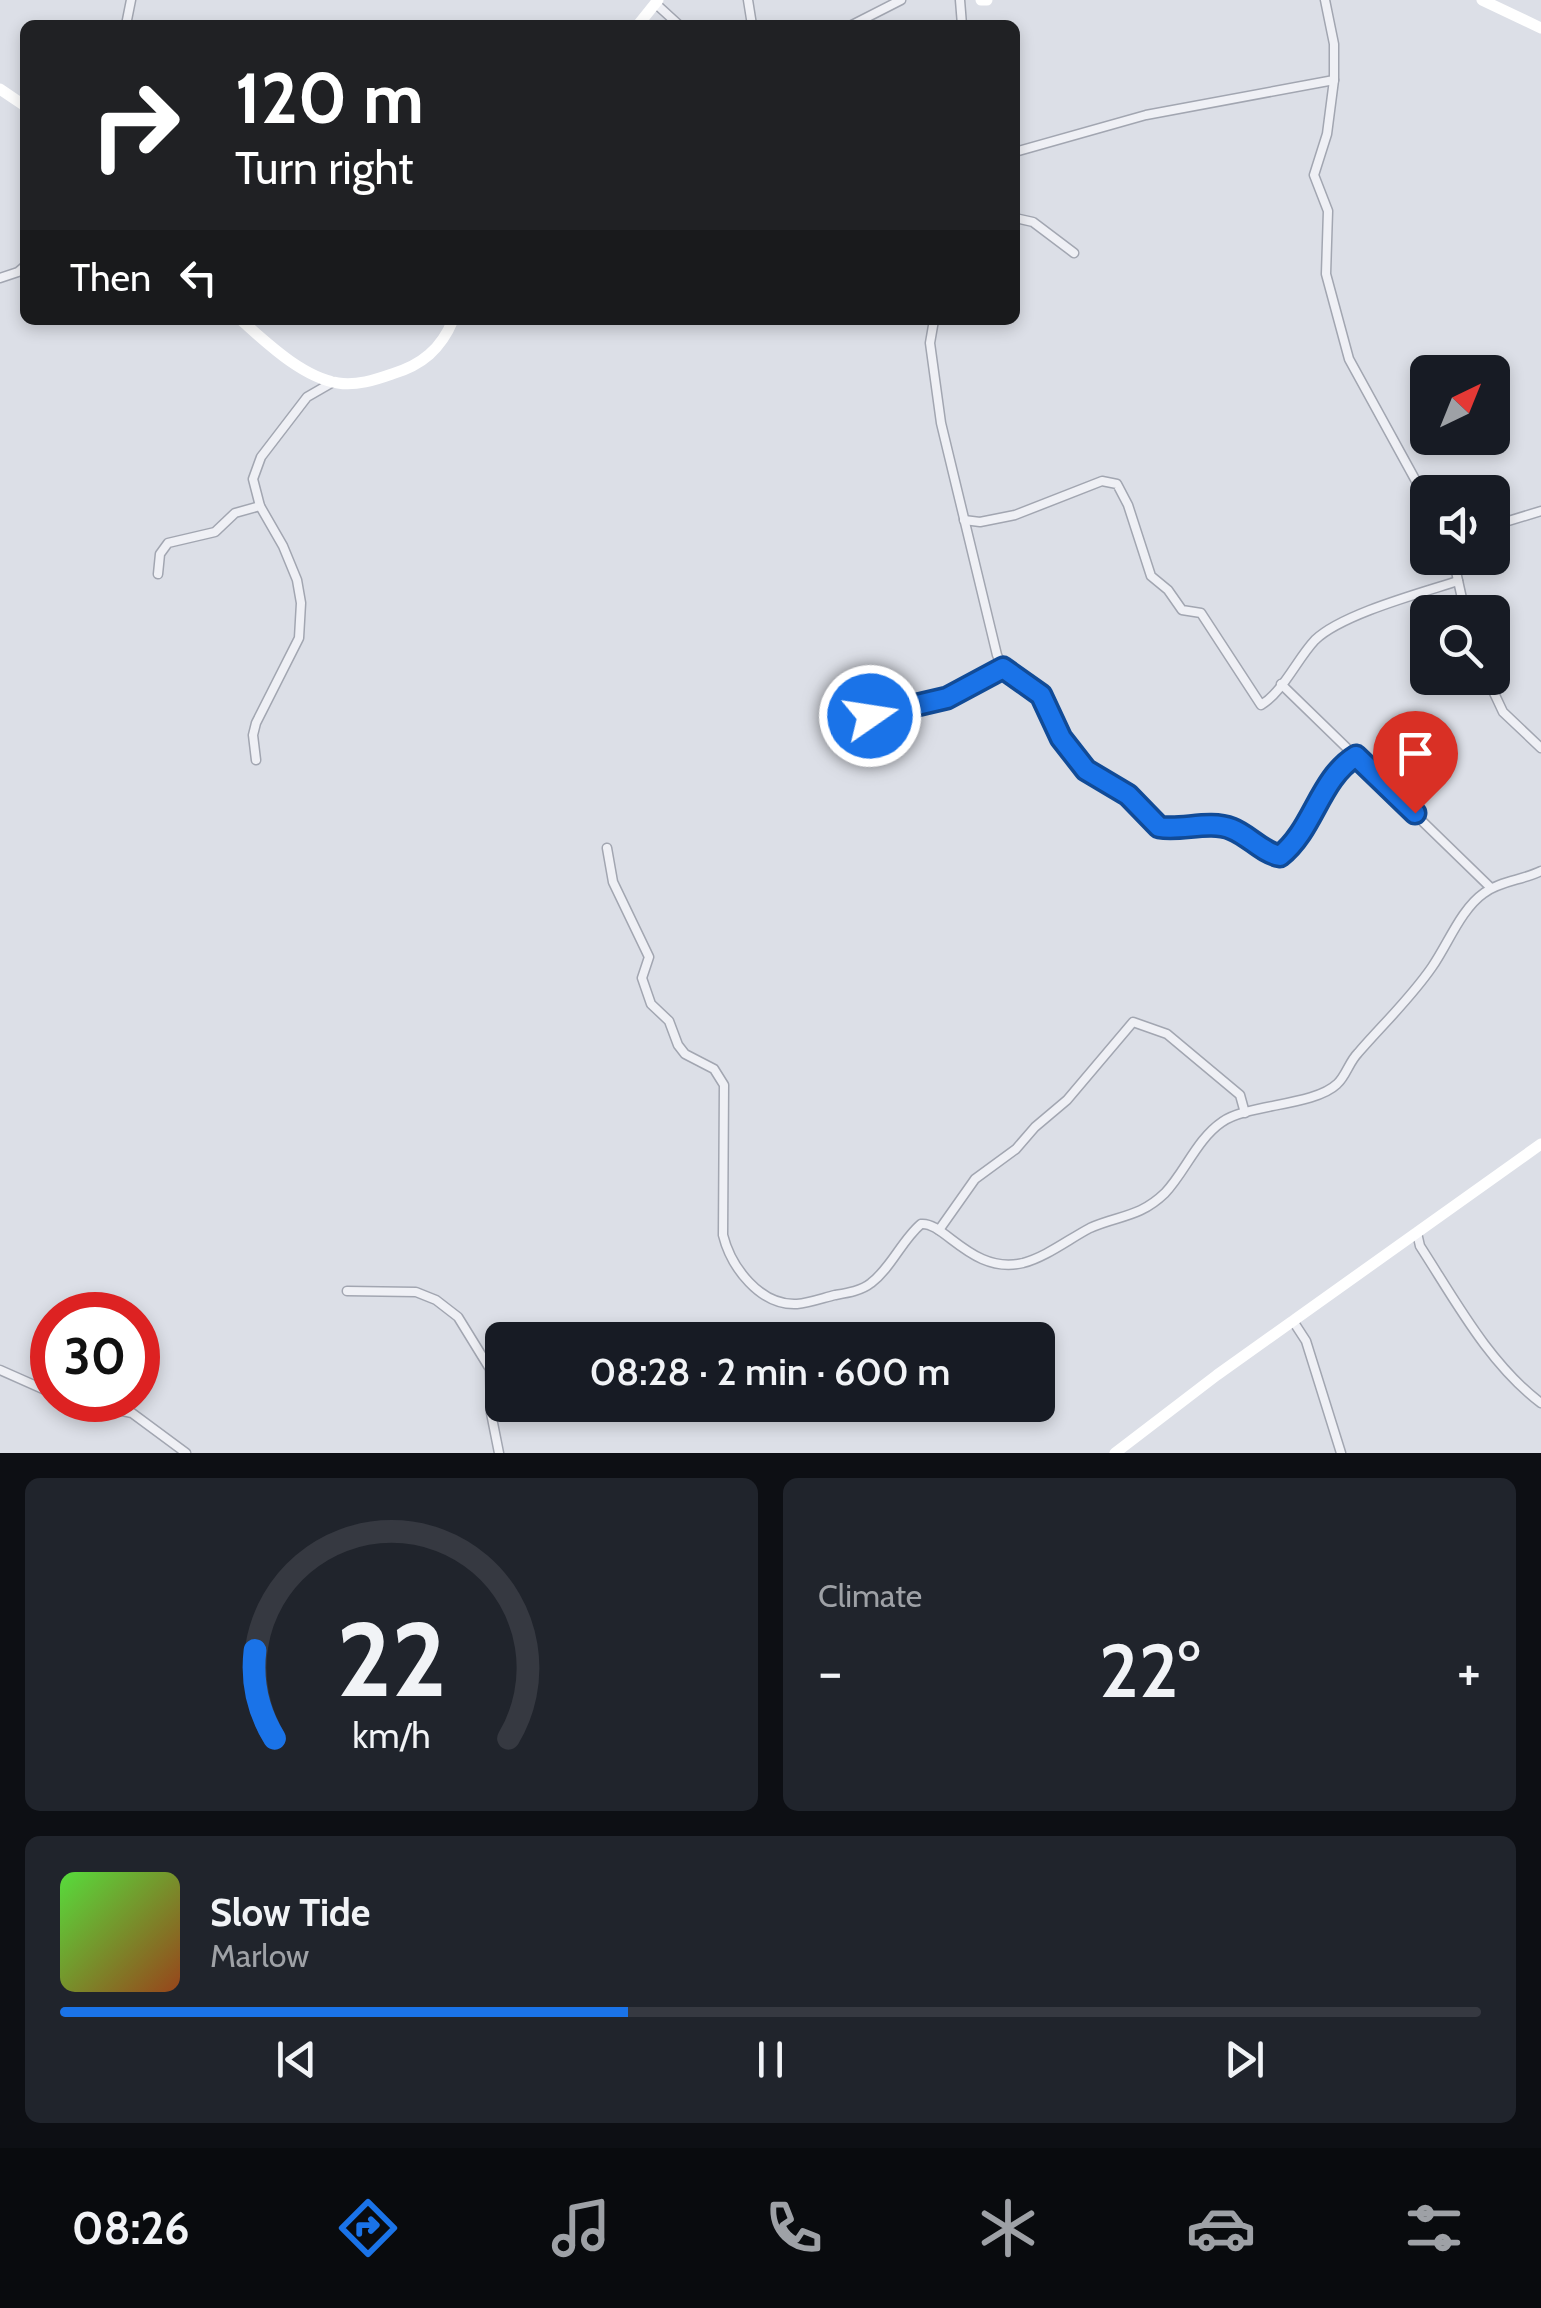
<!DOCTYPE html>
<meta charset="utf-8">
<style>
:root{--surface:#171b24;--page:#20242c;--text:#f1f3f6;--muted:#9ea1a6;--line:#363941;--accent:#1a73e8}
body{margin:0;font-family:Cabin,sans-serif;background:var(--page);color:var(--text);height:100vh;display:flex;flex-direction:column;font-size:38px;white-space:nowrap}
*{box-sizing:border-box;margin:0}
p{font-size:32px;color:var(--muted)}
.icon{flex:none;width:55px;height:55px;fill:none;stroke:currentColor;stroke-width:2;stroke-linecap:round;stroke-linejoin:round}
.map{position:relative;height:1453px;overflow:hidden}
.side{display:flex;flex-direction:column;gap:25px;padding:25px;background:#0d0f14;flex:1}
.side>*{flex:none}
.guide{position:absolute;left:20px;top:20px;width:1000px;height:305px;border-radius:15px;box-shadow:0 5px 15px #0003;background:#202124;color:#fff;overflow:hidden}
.needle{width:65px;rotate:43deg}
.fabs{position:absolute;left:1410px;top:355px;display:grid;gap:20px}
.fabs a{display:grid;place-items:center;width:100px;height:100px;border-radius:15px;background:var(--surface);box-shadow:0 5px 15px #0003;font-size:50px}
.speed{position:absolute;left:30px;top:1292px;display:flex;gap:20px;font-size:50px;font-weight:700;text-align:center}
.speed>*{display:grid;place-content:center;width:130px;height:130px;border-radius:50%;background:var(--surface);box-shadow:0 5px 15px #0003;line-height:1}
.speed .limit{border:15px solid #d22;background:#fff;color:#111}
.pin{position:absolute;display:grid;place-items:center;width:85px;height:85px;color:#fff;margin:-102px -42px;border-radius:50% 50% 50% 0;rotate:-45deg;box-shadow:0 0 10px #0007}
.pin .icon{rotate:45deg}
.me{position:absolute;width:110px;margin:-55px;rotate:77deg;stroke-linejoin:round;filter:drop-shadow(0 0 8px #0008)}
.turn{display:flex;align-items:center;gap:35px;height:210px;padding:0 50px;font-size:45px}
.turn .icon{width:130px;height:130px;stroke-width:2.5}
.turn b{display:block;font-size:70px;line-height:85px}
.then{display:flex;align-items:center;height:95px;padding:0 50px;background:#0003;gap:20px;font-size:38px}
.big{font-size:75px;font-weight:600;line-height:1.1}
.side .card{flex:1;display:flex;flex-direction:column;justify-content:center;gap:15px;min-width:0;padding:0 35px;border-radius:15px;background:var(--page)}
.side .dial{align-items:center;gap:0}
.dial svg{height:260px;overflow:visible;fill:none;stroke:var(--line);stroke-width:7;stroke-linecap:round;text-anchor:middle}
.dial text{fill:var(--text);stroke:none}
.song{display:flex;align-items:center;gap:30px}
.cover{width:120px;height:120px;border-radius:15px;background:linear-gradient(135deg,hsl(110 70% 55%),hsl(20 70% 35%))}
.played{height:10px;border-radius:5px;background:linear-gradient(90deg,var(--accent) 40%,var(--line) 40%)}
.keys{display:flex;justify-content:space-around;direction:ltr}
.heat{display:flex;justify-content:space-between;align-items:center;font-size:55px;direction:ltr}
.side .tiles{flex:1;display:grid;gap:25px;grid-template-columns:1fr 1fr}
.card:last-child{grid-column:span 2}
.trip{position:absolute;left:485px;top:1322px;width:570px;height:100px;border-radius:15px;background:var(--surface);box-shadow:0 5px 15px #0003;font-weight:600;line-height:100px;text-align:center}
.tabs{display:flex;height:160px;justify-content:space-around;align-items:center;background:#090b0e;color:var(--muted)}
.tabs .icon{width:70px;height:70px}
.tabs .selected{color:var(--accent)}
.tabs b{font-size:45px;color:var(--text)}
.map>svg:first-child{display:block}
</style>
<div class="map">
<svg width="1541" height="1453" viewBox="0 0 1541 1453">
<rect width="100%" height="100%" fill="#dcdfe7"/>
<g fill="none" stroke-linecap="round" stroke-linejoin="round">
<g stroke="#a2a6b1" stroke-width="11">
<g id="street">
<polyline points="748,0 752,25"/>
<polyline points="960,0 962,25"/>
<polyline points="1325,0 1334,44 1334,80 1327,134 1314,175 1328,211 1326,274 1349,359 1428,503"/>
<polyline points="656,4 679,25"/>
<polyline points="126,25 131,0"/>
<polyline points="852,25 901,0"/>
<polyline points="1015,152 1146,115 1334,80"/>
<polyline points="1015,218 1033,222 1074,253"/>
<polyline points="0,278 18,272 25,266"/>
<path d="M934 320 930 343 941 423 997 655 1003 668 1041 695 1061 738 1086 770 1128 795 1159 827 1213 826 1232 829 1277 857C1316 835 1318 779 1355 755"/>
<path d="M964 520 980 522 1015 515 1102 481 1117 484 1128 505 1151 576 1168 590 1182 610 1201 613 1261 705C1283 692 1297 659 1315 640 1342 614 1421 593 1458 581"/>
<polyline points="1492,526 1541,511"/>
<polyline points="1453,558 1465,612"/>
<polyline points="158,574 160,554 168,543 215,532 235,513 260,506"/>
<polyline points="1487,678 1503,712 1541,748"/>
<polyline points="1281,684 1491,888"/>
<polyline points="870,716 947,698 1003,668"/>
<polyline points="256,760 253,735 256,723 299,638 301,603 297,580 283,546 260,506 253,479 261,457 307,397 333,382"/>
<path d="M607 848 613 882 649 957 642 978 651 1004 669 1021 678 1045 685 1054 714 1069 724 1085 723 1235C731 1267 760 1306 797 1304 809 1303 823 1298 835 1295 847 1293 861 1291 871 1283 891 1268 902 1240 921 1224 944 1221 972 1275 1023 1263 1046 1257 1069 1239 1090 1228 1119 1215 1139 1218 1165 1193 1185 1172 1197 1139 1222 1122 1247 1104 1314 1106 1337 1084 1346 1076 1349 1062 1358 1053 1383 1024 1410 999 1432 967 1448 944 1461 909 1484 893 1500 881 1523 880 1541 871"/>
<polyline points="939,1230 975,1179 1016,1149 1035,1127 1067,1100 1133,1022 1167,1034 1240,1095 1245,1113"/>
<path d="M1417 1233 1420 1246C1455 1300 1489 1364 1541 1403"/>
<polyline points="347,1291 416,1292 436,1300 458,1317 490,1369 491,1413 499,1453"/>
<polyline points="1293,1321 1306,1341 1341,1453"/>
<polyline points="0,1370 52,1393"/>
<polyline points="70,1400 132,1413 186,1453"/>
</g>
</g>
<use href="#street" stroke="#eff0f5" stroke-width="8"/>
<g stroke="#fff" stroke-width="11">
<polyline points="981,0 987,0"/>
<polyline points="1482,0 1541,28"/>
<polyline points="638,25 658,0"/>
<polyline points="0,89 25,106"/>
<path d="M241 320C267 343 302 377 338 383 356 386 375 380 392 374 422 365 441 349 453 320"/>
<polyline points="1115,1453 1217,1375 1541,1144"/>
</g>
</g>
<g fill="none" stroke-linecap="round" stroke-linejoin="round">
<g stroke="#114b97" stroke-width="25">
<path id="route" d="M870 716 947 698 1003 668 1041 695 1061 738 1086 770 1128 795 1159 827C1182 831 1209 820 1232 829 1248 835 1263 853 1280 856 1314 829 1319 779 1356 756L1415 813"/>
</g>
<use href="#route" stroke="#1a73e8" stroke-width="18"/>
</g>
</svg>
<div class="fabs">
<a><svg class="needle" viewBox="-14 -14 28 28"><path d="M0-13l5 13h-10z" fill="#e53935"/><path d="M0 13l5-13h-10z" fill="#9ea1a6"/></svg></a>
<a><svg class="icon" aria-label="sound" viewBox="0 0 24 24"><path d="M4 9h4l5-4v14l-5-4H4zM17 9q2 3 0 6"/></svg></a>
<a><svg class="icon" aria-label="search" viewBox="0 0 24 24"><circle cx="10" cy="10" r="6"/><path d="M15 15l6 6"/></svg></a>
</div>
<div class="speed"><div class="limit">30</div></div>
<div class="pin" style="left:1415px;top:813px;background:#d93025"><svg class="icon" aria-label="arrive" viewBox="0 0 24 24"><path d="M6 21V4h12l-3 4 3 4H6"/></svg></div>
<svg class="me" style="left:870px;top:716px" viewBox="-20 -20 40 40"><circle r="17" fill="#1a73e8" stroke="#fff" stroke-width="3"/><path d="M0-11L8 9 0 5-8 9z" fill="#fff"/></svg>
<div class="trip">08:28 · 2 min · 600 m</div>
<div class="guide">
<div class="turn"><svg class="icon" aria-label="right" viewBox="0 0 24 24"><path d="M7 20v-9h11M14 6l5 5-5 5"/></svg><div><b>120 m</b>Turn right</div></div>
<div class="then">Then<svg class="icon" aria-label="left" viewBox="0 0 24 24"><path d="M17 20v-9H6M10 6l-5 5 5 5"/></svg></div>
</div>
</div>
<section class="side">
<div class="tiles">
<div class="card dial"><svg viewBox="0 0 100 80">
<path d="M14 69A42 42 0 1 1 86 69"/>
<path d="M14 69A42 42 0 0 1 8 42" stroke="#1a73e8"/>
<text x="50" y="56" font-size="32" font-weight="700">22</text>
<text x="50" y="72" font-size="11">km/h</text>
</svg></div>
<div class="card"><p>Climate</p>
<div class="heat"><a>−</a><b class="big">22°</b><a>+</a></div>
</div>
<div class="card">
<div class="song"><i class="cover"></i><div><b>Slow Tide</b><p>Marlow</p></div></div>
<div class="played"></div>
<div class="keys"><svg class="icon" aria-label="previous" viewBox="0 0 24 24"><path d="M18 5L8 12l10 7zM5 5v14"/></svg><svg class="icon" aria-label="pause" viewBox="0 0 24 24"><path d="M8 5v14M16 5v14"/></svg><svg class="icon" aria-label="next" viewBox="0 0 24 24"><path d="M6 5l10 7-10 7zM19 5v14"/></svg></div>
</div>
</div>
</section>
<nav class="tabs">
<b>08:26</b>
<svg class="icon selected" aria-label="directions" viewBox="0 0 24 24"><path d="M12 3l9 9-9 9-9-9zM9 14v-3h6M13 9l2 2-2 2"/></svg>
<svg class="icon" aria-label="music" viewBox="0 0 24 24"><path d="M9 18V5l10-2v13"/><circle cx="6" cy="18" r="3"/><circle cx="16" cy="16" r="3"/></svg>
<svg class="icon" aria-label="phone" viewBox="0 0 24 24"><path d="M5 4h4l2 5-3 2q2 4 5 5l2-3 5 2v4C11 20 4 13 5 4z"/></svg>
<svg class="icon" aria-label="climate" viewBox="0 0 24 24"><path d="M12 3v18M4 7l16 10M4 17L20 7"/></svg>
<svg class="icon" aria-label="car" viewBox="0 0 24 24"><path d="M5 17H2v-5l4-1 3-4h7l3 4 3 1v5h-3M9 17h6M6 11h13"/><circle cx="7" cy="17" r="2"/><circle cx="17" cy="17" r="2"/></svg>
<svg class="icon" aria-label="filters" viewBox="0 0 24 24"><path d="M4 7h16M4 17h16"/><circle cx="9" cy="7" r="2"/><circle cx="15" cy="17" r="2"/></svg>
</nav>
